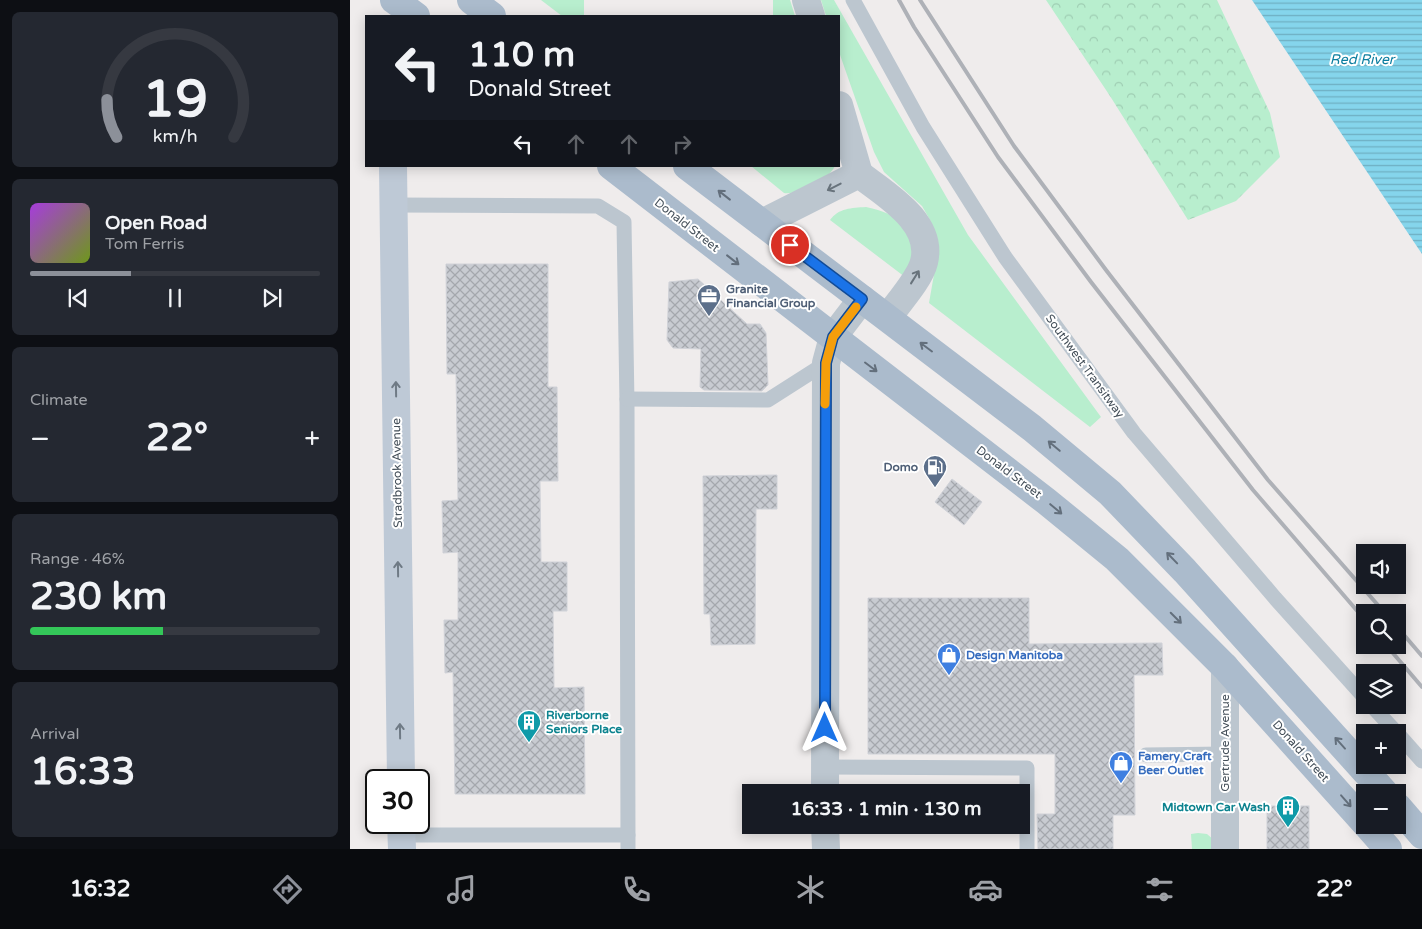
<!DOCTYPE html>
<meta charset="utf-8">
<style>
:root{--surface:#171b24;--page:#242831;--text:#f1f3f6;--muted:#9ea1a6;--line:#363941;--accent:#8c9099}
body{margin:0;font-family:"Varela Round",sans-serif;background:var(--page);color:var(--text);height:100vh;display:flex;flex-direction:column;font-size:19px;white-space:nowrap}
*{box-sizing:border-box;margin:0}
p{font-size:16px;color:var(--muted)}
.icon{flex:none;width:28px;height:28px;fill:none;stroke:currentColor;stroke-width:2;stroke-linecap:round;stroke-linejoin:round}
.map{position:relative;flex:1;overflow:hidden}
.sheet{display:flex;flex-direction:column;gap:12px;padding:12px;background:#0d0f14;width:350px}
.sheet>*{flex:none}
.hud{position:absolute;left:15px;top:15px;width:475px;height:152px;border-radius:0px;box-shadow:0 2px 12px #0003;background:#171b24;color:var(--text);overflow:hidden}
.controls{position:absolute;left:1006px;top:544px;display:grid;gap:10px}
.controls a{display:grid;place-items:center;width:50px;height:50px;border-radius:0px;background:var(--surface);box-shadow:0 2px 12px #0003;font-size:25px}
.speed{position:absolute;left:15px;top:769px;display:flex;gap:10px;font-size:25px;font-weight:700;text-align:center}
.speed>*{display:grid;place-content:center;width:65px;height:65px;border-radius:50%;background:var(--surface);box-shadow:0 2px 12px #0003;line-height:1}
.speed .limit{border:2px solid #111;border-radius:8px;background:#fff;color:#111}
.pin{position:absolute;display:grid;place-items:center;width:42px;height:42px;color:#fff;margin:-21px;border:2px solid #fff;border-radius:50%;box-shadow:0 1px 5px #0007}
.me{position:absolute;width:55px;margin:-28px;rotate:0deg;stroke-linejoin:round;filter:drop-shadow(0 0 4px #0008)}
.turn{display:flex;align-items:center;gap:18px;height:105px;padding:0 20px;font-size:22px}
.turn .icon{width:65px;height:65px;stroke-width:2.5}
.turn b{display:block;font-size:35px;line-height:42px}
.lanes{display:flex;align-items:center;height:48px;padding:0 20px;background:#0003;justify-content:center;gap:25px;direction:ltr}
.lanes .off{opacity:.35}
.big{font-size:38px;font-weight:700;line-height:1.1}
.sheet .card{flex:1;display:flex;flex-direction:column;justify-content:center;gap:8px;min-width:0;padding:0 18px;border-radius:8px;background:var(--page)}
.sheet .dial{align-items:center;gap:0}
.dial svg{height:130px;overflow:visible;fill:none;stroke:var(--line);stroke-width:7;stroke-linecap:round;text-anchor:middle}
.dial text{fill:var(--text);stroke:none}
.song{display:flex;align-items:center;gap:15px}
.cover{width:60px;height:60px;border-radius:8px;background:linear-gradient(135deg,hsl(280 70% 55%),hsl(80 70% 35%))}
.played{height:5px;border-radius:2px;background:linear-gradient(90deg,var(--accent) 35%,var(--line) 35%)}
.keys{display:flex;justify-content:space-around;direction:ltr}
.heat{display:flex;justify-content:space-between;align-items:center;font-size:28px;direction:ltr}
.charge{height:8px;border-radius:4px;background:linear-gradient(90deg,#34c759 46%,var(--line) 0)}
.trip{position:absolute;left:392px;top:784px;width:288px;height:50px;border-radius:0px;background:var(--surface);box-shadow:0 2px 12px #0003;font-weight:700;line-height:50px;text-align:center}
.tab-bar{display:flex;height:80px;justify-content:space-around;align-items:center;background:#090b0e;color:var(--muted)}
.tab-bar .icon{width:35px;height:35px}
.tab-bar .current{color:var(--accent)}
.tab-bar b{font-size:22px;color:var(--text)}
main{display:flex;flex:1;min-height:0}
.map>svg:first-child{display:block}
</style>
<main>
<section class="sheet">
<div class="card dial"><svg viewBox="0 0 100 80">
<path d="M14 69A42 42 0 1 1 86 69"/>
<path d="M14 69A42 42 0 0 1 8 46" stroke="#8c9099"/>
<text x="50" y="56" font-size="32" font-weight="700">19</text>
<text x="50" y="72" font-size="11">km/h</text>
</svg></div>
<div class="card">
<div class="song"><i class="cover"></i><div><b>Open Road</b><p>Tom Ferris</p></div></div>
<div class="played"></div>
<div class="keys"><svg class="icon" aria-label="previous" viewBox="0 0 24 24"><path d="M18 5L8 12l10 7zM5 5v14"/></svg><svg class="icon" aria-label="pause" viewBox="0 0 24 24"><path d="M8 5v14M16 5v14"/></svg><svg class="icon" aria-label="next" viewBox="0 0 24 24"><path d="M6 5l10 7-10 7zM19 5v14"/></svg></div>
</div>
<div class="card"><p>Climate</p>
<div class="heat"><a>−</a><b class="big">22°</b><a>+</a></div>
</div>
<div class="card"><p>Range · 46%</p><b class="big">230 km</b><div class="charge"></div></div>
<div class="card"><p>Arrival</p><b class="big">16:33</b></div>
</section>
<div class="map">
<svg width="1072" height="849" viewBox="0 0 1072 849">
<defs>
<pattern id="forest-crowns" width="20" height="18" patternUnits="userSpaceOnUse" patternTransform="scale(1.25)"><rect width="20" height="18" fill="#b8eece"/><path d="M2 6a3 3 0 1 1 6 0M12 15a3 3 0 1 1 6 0" fill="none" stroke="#9fceb3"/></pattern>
<pattern id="water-rules" width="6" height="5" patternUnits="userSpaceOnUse" patternTransform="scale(1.25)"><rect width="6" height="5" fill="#85d5ec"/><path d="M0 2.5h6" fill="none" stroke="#6eafc2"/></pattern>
<pattern id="building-cross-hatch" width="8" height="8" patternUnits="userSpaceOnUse" patternTransform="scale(1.25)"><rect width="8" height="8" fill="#c8cbd1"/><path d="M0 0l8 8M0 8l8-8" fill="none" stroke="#a4a7ad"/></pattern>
</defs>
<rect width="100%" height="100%" fill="#efecec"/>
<g fill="#b8eece">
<polygon points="191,0 234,0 234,16 212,16"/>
<polygon points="423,0 440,0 445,16 373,16 423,15"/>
<polygon points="471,0 484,0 618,235 751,417 740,427 579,303 586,263 586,238 580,220 572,206 534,172 524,152 489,52 489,16 476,16"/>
<path d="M401 166H485C478 180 449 195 434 193Z"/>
<path d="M516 207C552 215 556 225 565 257L555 277 480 220C489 208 501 208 516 207Z"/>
<polygon points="848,833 857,834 865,841 865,849 842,849 841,834"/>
</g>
<polygon fill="url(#forest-crowns)" points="696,0 867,0 920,113 930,157 886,201 838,220 760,96"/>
<polygon fill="url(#water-rules)" points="902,0 1072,0 1072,254"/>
<g fill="url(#building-cross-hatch)" stroke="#d0d2d8">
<polygon points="96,264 198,264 198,387 207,387 208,481 190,481 191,562 217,562 217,611 203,611 204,688 234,687 235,794 105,794 103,672 95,673 94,620 108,620 108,552 93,553 92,501 108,500 106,374 97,374"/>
<polygon points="348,279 397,324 410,324 416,333 418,385 412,391 354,390 350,387 351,349 323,348 317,340 319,282"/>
<polygon points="427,475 427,509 406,509 405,644 361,645 360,614 354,614 353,476"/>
<polygon points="602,479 632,502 614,525 585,502"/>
<polygon points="518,598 679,598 679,644 812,643 813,675 784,675 785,815 763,815 763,849 688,849 687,814 705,814 705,754 518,754"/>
<rect x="917" y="806" width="42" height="43"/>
</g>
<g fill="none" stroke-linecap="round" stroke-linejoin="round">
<g stroke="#bcc6cf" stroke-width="15">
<polyline points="503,0 573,127 655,257 784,433 925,598 1015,698"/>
<polyline points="44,205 248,206 274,222 277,403 278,849"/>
<polyline points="277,399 418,400 476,363"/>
<polyline points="1021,705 1046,732"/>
<polyline points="1048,734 1072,761"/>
<polyline points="796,755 875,754"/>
<polyline points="475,767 677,768 677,849"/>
<polyline points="51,835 278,835"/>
</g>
<g stroke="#bcc6cf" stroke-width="28">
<polyline points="456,0 461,16"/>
<polyline points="489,105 509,174"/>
<path d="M412 223 509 174C536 195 584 222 574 262 570 279 548 303 538 317"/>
<polyline points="475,792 476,363 483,337 512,299"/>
<polyline points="475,825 476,849"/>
<polyline points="875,849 875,667"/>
</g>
<g stroke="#bec9d6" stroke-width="28">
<polyline points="43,166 51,780"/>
<polyline points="51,822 52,849"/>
</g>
<g stroke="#abbbcc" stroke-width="28">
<polyline points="44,0 66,16"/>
<polyline points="121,0 142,16"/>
<polyline points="261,166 696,501 767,559 875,667 1015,823"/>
<polyline points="337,166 682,428 760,493 835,571 1034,792"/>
<polyline points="1048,807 1072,835"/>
<polyline points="1017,825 1038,849"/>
</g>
<g stroke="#aeb1b7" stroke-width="4">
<polyline points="549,0 564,27 648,157 741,282 903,490 1015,620"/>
<polyline points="570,0 664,146 756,270 918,480 1034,612"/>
<polyline points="1048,628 1072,656"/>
<polyline points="1036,645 1072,687"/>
</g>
</g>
<defs><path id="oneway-shaft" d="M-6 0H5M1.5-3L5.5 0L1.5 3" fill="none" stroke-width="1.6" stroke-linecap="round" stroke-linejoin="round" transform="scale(1.25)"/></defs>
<g stroke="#68737c">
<use href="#oneway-shaft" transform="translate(484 187) rotate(153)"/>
<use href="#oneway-shaft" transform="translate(565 277) rotate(-58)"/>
</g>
<g stroke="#636f7c">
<use href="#oneway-shaft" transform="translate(374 195) rotate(-142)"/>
<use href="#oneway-shaft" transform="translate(383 260) rotate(38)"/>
<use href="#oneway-shaft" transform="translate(576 347) rotate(-143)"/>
<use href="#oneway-shaft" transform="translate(521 367) rotate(37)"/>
<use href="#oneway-shaft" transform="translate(704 446) rotate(-140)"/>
<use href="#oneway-shaft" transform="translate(706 509) rotate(40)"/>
<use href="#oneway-shaft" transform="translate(822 558) rotate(-134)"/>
<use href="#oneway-shaft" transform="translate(826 618) rotate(45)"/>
<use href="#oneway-shaft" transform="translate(990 743) rotate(-132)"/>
<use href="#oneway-shaft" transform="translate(996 801) rotate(49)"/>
</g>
<g stroke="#6f7a85">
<use href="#oneway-shaft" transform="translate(46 389) rotate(-91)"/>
<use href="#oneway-shaft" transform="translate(48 569) rotate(-91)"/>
<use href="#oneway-shaft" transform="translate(50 731) rotate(-91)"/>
</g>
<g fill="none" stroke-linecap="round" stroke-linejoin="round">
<g stroke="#114b97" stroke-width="12">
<polyline id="route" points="440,245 512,299 483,337 476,363 475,728"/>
</g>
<use href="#route" stroke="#1a73e8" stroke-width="9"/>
<polyline stroke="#f59e0b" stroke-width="9" points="475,404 476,363 483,337 506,307"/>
</g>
<defs>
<g id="office-pin" transform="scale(1.25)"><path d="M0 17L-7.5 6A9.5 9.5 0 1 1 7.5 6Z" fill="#5c6f8a" stroke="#fff"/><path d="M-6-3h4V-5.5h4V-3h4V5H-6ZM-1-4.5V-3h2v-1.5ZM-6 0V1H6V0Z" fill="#fff"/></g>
<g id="fuel-pin" transform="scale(1.25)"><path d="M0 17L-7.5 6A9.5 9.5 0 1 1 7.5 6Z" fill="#5c6f8a" stroke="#fff"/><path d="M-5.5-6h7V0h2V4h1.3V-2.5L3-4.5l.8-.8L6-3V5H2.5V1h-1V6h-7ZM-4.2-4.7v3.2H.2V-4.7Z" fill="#fff"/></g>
<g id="shop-pin" transform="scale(1.25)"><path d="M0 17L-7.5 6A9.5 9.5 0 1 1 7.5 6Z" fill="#3f7fe0" stroke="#fff"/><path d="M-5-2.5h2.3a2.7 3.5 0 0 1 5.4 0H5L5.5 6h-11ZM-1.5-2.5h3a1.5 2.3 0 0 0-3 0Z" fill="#fff"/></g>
<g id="building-pin" transform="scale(1.25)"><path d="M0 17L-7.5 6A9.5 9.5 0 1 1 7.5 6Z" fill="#0f9aa8" stroke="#fff"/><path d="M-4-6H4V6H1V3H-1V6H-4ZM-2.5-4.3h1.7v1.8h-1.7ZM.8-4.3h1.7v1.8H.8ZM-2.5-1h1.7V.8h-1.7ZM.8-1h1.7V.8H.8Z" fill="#fff"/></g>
</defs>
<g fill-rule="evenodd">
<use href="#office-pin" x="359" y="296"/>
<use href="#fuel-pin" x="585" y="467"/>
<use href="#shop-pin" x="599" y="655"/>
<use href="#building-pin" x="179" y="722"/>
<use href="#shop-pin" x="771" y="763"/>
<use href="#building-pin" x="938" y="807"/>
</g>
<g text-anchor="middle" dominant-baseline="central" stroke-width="4" stroke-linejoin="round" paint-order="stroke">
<g font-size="12" fill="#444f59" stroke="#fff">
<text transform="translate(337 225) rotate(38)">Donald Street</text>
<text transform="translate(735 366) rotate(54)">Southwest Transitway</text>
<text transform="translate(659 472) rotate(37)">Donald Street</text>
<text transform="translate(47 473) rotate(-91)">Stradbrook Avenue</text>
<text transform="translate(875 743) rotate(-90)">Gertrude Avenue</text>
<text transform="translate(951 751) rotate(48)">Donald Street</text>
</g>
<g font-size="12" font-weight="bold" fill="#4e5e75" stroke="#fff" text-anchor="start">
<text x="376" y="289">Granite<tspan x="376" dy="14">Financial Group</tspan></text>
<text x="568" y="467" text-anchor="end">Domo</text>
</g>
<g font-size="12" font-weight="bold" fill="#366cbe" stroke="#fff" text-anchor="start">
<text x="616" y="655">Design Manitoba</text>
<text x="788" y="756">Famery Craft<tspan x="788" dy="14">Beer Outlet</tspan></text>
</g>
<g font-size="12" font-weight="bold" fill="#0d838f" stroke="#fff" text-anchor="start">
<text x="196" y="715">Riverborne<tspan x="196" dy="14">Seniors Place</tspan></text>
<text x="920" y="807" text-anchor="end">Midtown Car Wash</text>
</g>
<g font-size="14" font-style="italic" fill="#0b7d9f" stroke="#fff">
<text x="1012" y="59">Red River</text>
</g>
</g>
</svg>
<div class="controls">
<a><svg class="icon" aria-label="sound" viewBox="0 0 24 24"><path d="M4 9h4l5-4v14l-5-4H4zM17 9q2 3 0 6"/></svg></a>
<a><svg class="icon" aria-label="search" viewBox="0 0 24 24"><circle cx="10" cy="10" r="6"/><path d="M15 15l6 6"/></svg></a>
<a><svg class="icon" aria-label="layers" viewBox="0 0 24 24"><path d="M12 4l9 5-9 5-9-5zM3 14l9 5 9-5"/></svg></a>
<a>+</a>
<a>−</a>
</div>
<div class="speed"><div class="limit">30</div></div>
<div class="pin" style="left:440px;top:245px;background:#d93025"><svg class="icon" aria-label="arrive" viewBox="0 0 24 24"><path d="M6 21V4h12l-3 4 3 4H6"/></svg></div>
<svg class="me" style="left:475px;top:728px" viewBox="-20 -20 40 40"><path d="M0-17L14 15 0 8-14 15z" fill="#1a73e8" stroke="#fff" stroke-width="4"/></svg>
<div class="trip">16:33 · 1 min · 130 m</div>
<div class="hud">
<div class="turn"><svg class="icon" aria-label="left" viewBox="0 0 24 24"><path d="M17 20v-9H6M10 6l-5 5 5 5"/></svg><div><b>110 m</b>Donald Street</div></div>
<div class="lanes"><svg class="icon" aria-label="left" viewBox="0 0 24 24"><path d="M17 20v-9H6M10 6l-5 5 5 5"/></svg><svg class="icon off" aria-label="ahead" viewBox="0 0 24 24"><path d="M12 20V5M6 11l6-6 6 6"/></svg><svg class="icon off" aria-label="ahead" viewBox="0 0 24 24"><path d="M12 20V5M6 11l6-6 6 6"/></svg><svg class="icon off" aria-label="right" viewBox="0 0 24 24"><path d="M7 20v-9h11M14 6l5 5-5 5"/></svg></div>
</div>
</div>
</main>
<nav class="tab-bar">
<b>16:32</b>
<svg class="icon current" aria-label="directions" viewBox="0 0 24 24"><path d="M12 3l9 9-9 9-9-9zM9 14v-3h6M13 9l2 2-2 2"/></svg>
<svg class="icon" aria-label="music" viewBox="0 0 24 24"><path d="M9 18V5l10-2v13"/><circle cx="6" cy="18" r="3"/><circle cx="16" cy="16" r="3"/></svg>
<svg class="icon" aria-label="phone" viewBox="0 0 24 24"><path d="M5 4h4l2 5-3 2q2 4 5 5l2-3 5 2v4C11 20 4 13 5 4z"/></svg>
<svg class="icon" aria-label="climate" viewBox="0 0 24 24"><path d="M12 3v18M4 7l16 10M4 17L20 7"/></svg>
<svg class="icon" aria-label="car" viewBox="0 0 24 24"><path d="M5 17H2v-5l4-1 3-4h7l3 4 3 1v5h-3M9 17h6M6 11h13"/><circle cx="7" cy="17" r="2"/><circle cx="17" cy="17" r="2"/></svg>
<svg class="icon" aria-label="filters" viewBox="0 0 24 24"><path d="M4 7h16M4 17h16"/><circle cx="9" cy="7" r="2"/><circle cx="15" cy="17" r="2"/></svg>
<b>22°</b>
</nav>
